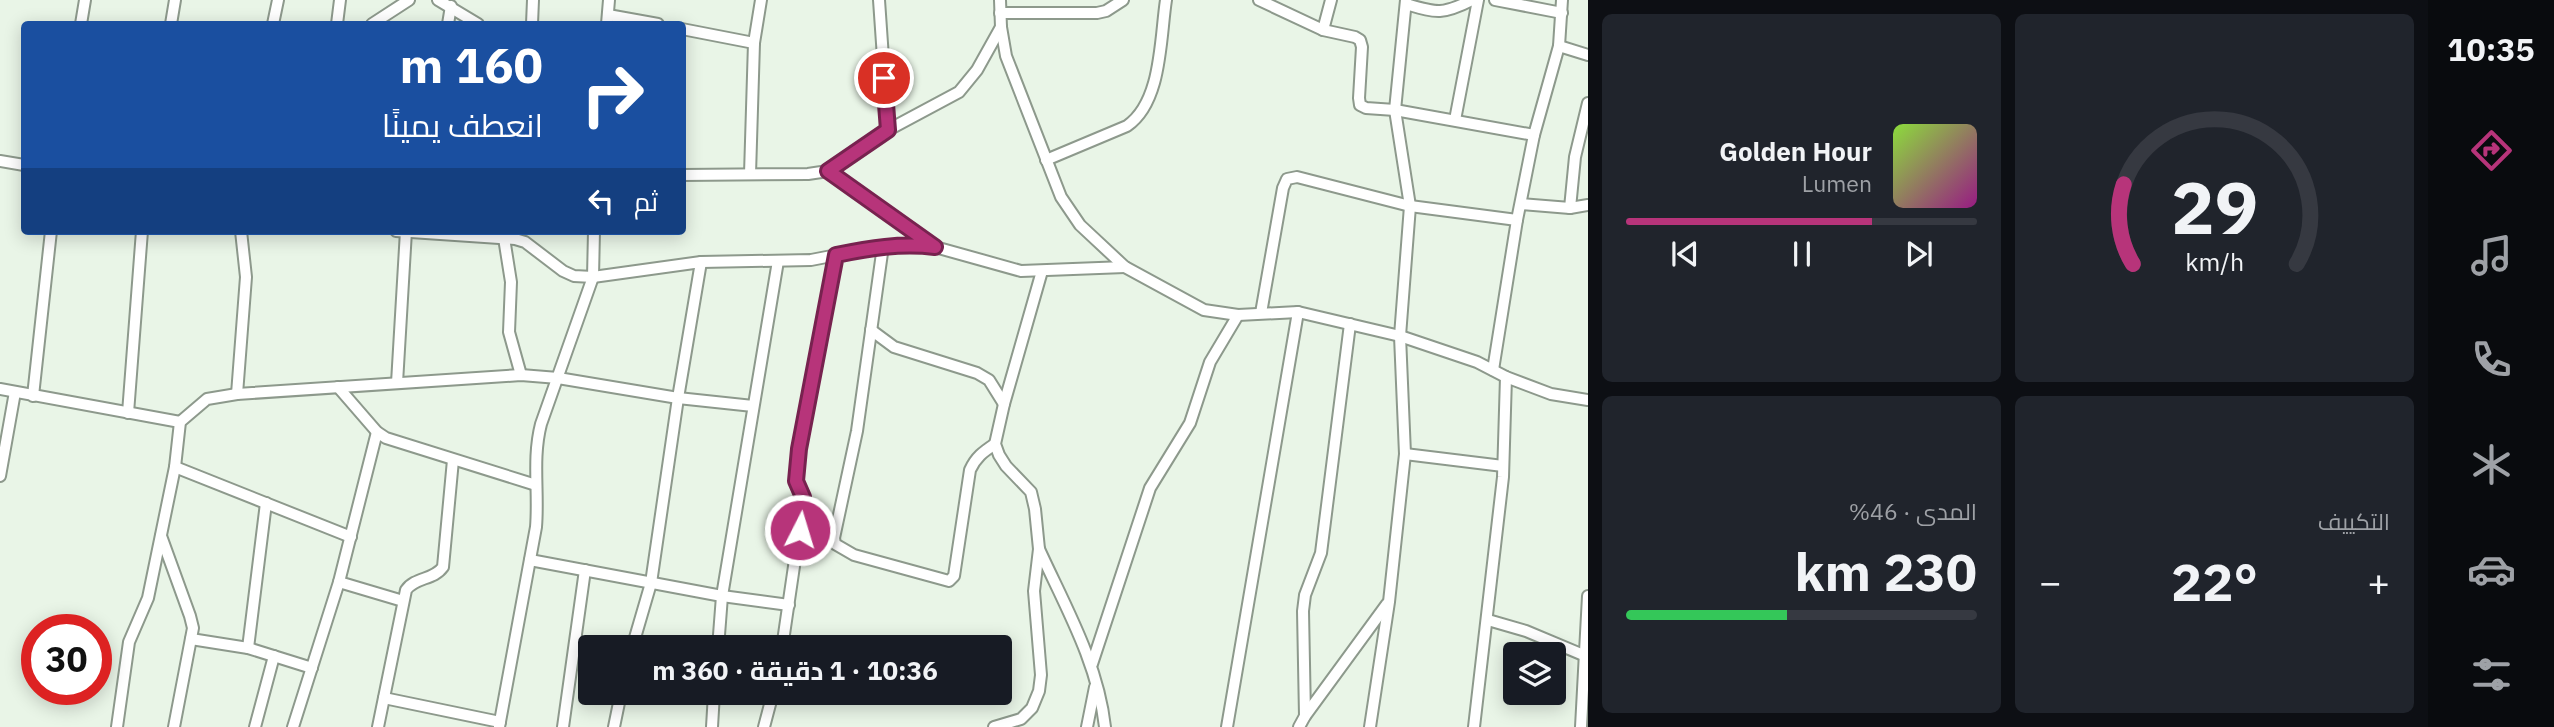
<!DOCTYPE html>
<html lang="ar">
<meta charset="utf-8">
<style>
:root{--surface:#171b24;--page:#20242c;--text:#f1f3f6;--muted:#9ea1a6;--line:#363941;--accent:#b7347a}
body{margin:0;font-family:"IBM Plex Sans",Cairo,sans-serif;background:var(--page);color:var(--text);direction:rtl;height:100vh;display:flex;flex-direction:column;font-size:26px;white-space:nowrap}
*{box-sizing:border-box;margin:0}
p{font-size:23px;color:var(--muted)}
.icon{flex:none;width:38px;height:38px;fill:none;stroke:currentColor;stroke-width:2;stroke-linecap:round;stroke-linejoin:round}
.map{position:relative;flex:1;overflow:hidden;direction:ltr}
.sheet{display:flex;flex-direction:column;gap:14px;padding:14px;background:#0d0f14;width:840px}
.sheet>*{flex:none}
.guide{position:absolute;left:21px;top:21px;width:665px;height:214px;border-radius:7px;box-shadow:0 4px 18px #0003;direction:rtl;background:#1a4fa0;color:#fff;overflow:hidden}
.buttons{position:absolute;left:1503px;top:642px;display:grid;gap:14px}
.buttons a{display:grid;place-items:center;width:63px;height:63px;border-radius:7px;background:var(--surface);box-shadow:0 4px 18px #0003;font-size:35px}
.speed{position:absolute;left:21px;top:614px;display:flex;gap:14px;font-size:35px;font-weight:700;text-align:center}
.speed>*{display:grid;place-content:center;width:91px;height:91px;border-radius:50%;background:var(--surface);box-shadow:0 4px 18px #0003;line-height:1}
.speed .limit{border:10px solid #d22;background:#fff;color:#111}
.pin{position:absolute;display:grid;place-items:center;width:60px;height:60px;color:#fff;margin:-30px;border:4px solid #fff;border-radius:50%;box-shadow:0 2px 7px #0007}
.me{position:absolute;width:77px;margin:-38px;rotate:5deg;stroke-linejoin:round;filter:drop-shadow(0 0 5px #0008)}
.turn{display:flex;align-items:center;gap:24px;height:147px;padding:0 28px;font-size:32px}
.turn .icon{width:91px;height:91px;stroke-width:2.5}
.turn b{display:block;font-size:49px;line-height:60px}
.then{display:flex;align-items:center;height:66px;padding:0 28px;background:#0003;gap:14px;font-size:26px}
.big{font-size:52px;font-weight:700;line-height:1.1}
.sheet .tile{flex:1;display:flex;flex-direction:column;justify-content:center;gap:10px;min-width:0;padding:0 24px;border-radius:10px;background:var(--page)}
.sheet .dial{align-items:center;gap:0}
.dial svg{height:182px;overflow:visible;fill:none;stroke:var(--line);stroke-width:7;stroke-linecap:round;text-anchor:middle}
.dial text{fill:var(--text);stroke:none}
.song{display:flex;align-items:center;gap:21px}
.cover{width:84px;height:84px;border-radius:10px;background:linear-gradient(135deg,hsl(90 70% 55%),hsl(310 70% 35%))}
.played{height:7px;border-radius:4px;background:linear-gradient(90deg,var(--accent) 70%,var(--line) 70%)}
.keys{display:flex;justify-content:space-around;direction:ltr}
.heat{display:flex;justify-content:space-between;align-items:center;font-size:38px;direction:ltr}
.charge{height:10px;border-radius:5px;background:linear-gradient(90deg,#34c759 46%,var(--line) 0)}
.sheet .tiles{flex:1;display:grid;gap:14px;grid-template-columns:repeat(2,1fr)}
.trip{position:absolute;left:578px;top:635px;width:434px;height:70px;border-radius:7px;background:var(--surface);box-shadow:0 4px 18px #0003;font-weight:700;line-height:70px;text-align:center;direction:rtl}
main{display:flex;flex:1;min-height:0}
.tabs{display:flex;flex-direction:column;width:126px;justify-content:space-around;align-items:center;background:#090b0e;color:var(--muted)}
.tabs .icon{width:49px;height:49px}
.tabs .on{color:var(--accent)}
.tabs b{font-size:32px;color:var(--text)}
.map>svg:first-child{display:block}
</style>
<main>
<nav class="tabs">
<b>10:35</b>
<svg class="icon on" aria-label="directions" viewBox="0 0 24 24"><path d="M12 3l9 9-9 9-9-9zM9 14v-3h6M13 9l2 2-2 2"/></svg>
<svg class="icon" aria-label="music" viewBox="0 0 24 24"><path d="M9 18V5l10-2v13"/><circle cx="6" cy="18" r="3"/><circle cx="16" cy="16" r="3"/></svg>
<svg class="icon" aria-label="phone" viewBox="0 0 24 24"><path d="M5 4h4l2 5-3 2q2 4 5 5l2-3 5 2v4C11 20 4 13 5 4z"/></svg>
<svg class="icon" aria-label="climate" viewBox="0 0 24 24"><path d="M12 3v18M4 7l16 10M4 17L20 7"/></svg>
<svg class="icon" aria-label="car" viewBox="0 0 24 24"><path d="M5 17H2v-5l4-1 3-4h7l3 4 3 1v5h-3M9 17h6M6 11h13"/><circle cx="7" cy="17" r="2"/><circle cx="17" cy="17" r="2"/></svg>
<svg class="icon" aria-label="filters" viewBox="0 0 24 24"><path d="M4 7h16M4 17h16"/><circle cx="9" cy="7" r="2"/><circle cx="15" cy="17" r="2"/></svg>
</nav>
<section class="sheet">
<div class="tiles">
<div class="tile dial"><svg viewBox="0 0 100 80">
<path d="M14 69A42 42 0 1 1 86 69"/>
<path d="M14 69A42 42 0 0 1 10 34" stroke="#b7347a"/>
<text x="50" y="56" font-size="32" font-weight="700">29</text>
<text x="50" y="72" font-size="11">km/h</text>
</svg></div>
<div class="tile">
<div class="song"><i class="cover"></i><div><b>Golden Hour</b><p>Lumen</p></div></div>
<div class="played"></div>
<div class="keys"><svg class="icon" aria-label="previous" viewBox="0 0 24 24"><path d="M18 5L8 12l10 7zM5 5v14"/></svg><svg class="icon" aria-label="pause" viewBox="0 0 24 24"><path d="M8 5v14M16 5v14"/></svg><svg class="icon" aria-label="next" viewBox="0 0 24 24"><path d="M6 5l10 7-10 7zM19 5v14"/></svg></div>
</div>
<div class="tile"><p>التكييف</p>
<div class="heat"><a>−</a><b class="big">22°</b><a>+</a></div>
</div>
<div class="tile"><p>المدى · 46%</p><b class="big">230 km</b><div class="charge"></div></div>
</div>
</section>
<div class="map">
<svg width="1588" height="727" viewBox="0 0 1588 727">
<rect width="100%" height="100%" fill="#e9f5e7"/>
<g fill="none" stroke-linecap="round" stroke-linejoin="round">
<g stroke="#8d998c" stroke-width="14">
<g id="street">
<polyline points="438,0 478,24"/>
<polyline points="879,0 888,130"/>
<polyline points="1000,0 1001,27 1006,56 1061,197 1080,225 1125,267 1204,310 1238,315 1298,312 1400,336 1477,362 1506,377 1551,394 1588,400"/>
<polyline points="1259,0 1323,30 1355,37 1360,40 1362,47 1359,98 1360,105 1366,108 1395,110 1534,135"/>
<polyline points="1495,0 1562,13"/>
<path d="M1406 4C1437 13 1442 15 1472 0"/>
<polyline points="1000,13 1097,13 1106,11 1123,0"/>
<polyline points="608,15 658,24"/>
<polyline points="81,24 85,0"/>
<polyline points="171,24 175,0"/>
<polyline points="273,24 278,0"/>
<polyline points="337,24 340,0"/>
<polyline points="372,24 409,0"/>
<polyline points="448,24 451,6"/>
<polyline points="532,24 533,0"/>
<polyline points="607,24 609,0"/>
<polyline points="682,29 754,43"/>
<polyline points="1323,30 1331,0"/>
<polyline points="1559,46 1588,55"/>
<polyline points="1455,120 1478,0"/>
<path d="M1046 160 1127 126C1162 102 1160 39 1166 0"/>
<polyline points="0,161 24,165"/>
<polyline points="828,171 934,247"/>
<polyline points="750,174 754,43 761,0"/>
<polyline points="682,175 808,174 828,171 888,130 959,92 977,70 1001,27"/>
<polyline points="1521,204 1570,208 1588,205"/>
<polyline points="1570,208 1575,157 1588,103"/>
<polyline points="396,231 515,239 525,242 563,271 574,276 593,277 701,262 811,260 883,246 906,244 935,247 1021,271 1125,267"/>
<polyline points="504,238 511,282 509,332 521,375"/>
<path d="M883 246 857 431 834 538 835 544 854 555 949 581 954 576 970 470C976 457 983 452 995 444"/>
<polyline points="1261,313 1283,188 1287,179 1297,177 1410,206 1517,220"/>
<polyline points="871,330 894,347 977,373 989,380 1004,404"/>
<polyline points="1493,370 1517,220 1534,135 1559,46 1562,0"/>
<polyline points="397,383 406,231"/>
<polyline points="338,387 377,432 386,438 536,485"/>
<polyline points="0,389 180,422"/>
<polyline points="237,394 246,277 241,231"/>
<polyline points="33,396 51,231"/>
<polyline points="128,413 142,231"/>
<polyline points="1405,454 1503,466"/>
<polyline points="175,467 351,537"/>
<polyline points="0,476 15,392"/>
<polyline points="161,536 190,616 193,628 174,727"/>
<path d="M1039 549C1065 606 1098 663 1105 727"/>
<polyline points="530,560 722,596 789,605"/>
<polyline points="339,582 403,601"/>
<polyline points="1488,620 1526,631 1588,657"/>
<polyline points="191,639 248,648 312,668"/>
<polyline points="248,648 266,503"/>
<polyline points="632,648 651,583 678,398 701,262"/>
<polyline points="718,648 722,596 778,261"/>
<polyline points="782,648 803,505 803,497 796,481 799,449 836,255"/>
<polyline points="1092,664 1150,488 1190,423 1210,362 1238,315"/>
<polyline points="384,698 500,722"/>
<polyline points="1305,716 1303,611 1305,595 1321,553 1350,324"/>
<polyline points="117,727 129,642 148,598 175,467 180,422 207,399 237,394 521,375 558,378 678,398 753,406"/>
<polyline points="255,727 274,656"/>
<polyline points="293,727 339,582 377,432"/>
<path d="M378 727 406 590C415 577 434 580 443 567L453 460"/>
<path d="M499 727 536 527C539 492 532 459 541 424L593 277 594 231"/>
<polyline points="563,727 585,570"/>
<polyline points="614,727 621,693"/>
<polyline points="712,727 714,693"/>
<polyline points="764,727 773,693"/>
<polyline points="994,727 1021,719 1032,708 1039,691 1041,675 1034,591 1039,549 1035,509 1031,492 1006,466 999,455 995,444 1004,404 1042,271"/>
<polyline points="1087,727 1095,687"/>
<polyline points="1227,727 1298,312"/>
<polyline points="1299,727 1305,716 1387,604"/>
<polyline points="1370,727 1389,602 1405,454 1400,336 1410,206 1395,110 1406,0"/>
<polyline points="1474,727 1503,477 1506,377"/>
<polyline points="1581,727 1588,596"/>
</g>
</g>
<use href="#street" stroke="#fff" stroke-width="10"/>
</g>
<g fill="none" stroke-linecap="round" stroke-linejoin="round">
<g stroke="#77224f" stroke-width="18">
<path id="route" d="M800 530 803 497 796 481 799 449 836 255C870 248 900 243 935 247L828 171 888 130 884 78"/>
</g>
<use href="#route" stroke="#b7347a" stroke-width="12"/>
</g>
</svg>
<div class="buttons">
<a><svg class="icon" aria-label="layers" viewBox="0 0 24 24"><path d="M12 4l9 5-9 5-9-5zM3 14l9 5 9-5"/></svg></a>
</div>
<div class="speed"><div class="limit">30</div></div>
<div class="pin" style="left:884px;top:78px;background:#d93025"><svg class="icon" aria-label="arrive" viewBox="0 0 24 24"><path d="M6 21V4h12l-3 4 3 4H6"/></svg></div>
<svg class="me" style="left:800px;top:530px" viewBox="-20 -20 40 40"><circle r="17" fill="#b7347a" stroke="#fff" stroke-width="3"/><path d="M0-11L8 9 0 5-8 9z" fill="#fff"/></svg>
<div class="trip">10:36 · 1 دقيقة · 360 m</div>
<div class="guide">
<div class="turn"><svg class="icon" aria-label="right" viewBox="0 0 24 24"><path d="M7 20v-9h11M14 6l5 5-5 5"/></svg><div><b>160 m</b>انعطف يمينًا</div></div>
<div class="then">ثم<svg class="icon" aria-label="left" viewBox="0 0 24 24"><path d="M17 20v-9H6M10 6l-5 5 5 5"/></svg></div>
</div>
</div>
</main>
